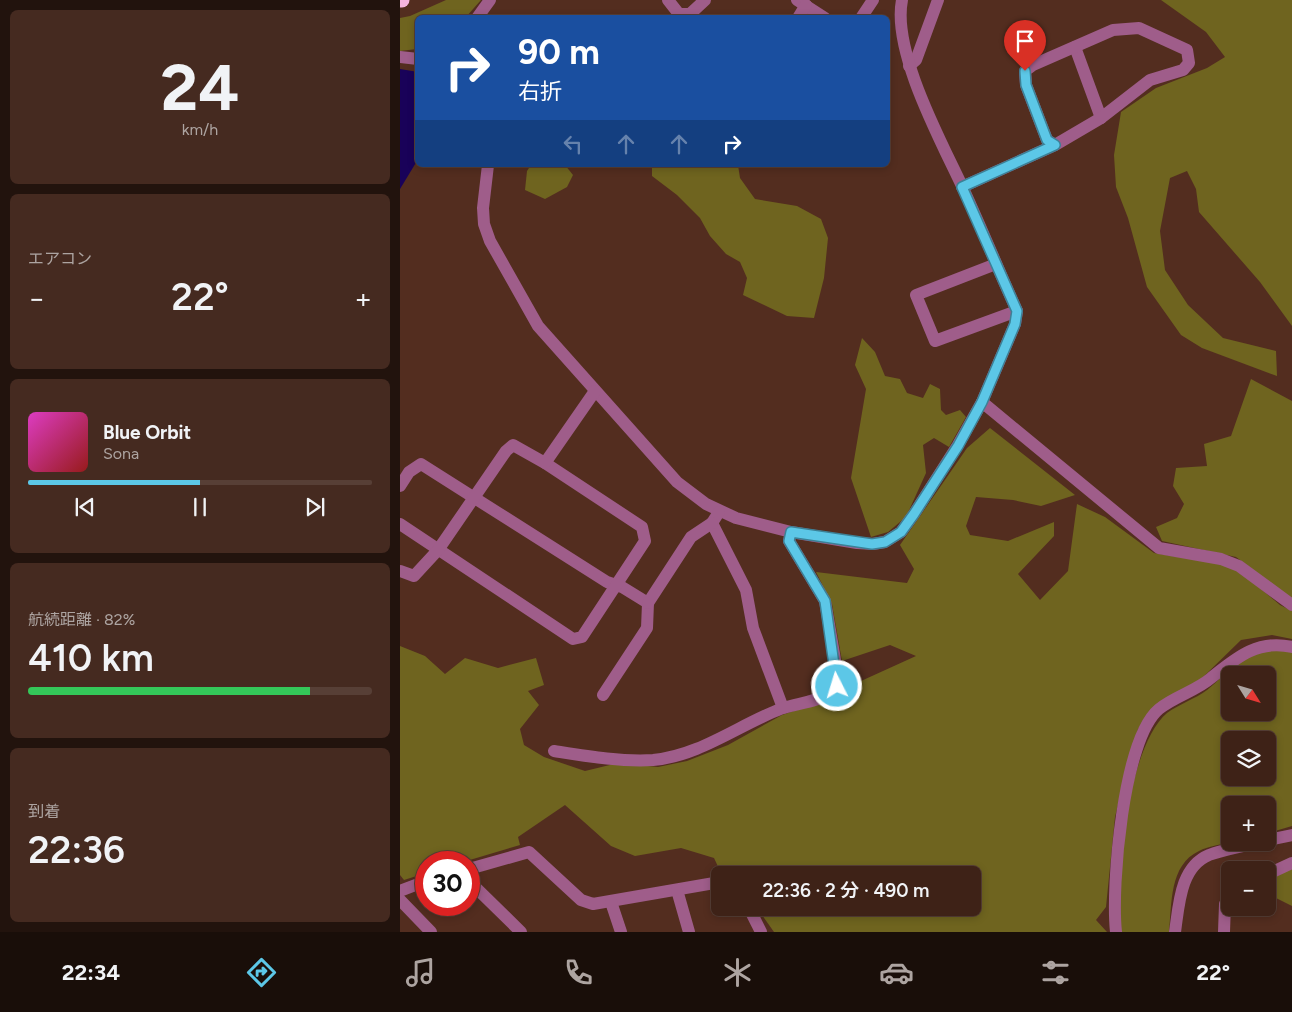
<!DOCTYPE html>
<html lang="ja">
<meta charset="utf-8">
<style>
:root{--surface:#3e2217;--page:#452a20;--text:#f1f3f6;--muted:#ada4a1;--line:#573f36;--accent:#5cc7e7}
body{margin:0;font-family:Figtree,"Noto Sans JP",sans-serif;background:var(--page);color:var(--text);height:100vh;display:flex;flex-direction:column;font-size:19px;white-space:nowrap}
*{box-sizing:border-box;margin:0}
p{font-size:16px;color:var(--muted)}
.icon{flex:none;width:28px;height:28px;fill:none;stroke:currentColor;stroke-width:2;stroke-linecap:round;stroke-linejoin:round}
.map{position:relative;flex:1;overflow:hidden}
.sheet{display:flex;flex-direction:column;gap:10px;padding:10px;background:#22130d;width:400px}
.sheet>*{flex:none}
.banner{position:absolute;left:15px;top:15px;width:475px;height:152px;border-radius:8px;box-shadow:0 2px 8px #0003,0 0 0 1px var(--line);background:#1a4fa0;color:#fff;overflow:hidden}
.needle{width:32px;rotate:127deg}
.buttons{position:absolute;left:821px;top:666px;display:grid;gap:10px}
.buttons a{display:grid;place-items:center;width:55px;height:55px;border-radius:8px;background:var(--surface);box-shadow:0 2px 8px #0003,0 0 0 1px var(--line);font-size:25px}
.speed{position:absolute;left:15px;top:851px;display:flex;gap:10px;font-size:25px;font-weight:700;text-align:center}
.speed>*{display:grid;place-content:center;width:65px;height:65px;border-radius:50%;background:var(--surface);box-shadow:0 2px 8px #0003,0 0 0 1px var(--line);line-height:1}
.speed .limit{border:8px solid #d22;background:#fff;color:#111}
.pin{position:absolute;display:grid;place-items:center;width:42px;height:42px;color:#fff;margin:-51px -21px;border-radius:50% 50% 50% 0;rotate:-45deg;box-shadow:0 0 5px #0007}
.pin .icon{rotate:45deg}
.me{position:absolute;width:55px;margin:-28px;rotate:355deg;stroke-linejoin:round;filter:drop-shadow(0 0 4px #0008)}
.turn{display:flex;align-items:center;gap:18px;height:105px;padding:0 20px;font-size:22px}
.turn .icon{width:65px;height:65px;stroke-width:2.5}
.turn b{display:block;font-size:35px;line-height:42px}
.lanes{display:flex;align-items:center;height:48px;padding:0 20px;background:#0003;justify-content:center;gap:25px;direction:ltr}
.lanes .off{opacity:.35}
.big{font-size:38px;font-weight:600;line-height:1.1}
.sheet .widget{flex:1;display:flex;flex-direction:column;justify-content:center;gap:8px;min-width:0;padding:0 18px;border-radius:8px;background:var(--page)}
.sheet .dial{align-items:center;gap:0}
.dial b{font-size:65px;line-height:1}
.song{display:flex;align-items:center;gap:15px}
.cover{width:60px;height:60px;border-radius:8px;background:linear-gradient(135deg,hsl(310 70% 55%),hsl(0 70% 35%))}
.played{height:5px;border-radius:2px;background:linear-gradient(90deg,var(--accent) 50%,var(--line) 50%)}
.keys{display:flex;justify-content:space-around;direction:ltr}
.heat{display:flex;justify-content:space-between;align-items:center;font-size:28px;direction:ltr}
.charge{height:8px;border-radius:4px;background:linear-gradient(90deg,#34c759 82%,var(--line) 0)}
.trip{position:absolute;left:311px;top:866px;width:270px;height:50px;border-radius:8px;background:var(--surface);box-shadow:0 2px 8px #0003,0 0 0 1px var(--line);font-weight:600;line-height:50px;text-align:center}
.menu{display:flex;height:80px;justify-content:space-around;align-items:center;background:#190e09;color:var(--muted)}
.menu .icon{width:35px;height:35px}
.menu .on{color:var(--accent)}
.menu b{font-size:22px;color:var(--text)}
main{display:flex;flex:1;min-height:0}
.map>svg:first-child{display:block}
</style>
<main>
<section class="sheet">
<div class="widget dial"><b>24</b><p>km/h</p></div>
<div class="widget"><p>エアコン</p>
<div class="heat"><a>−</a><b class="big">22°</b><a>+</a></div>
</div>
<div class="widget">
<div class="song"><i class="cover"></i><div><b>Blue Orbit</b><p>Sona</p></div></div>
<div class="played"></div>
<div class="keys"><svg class="icon" aria-label="previous" viewBox="0 0 24 24"><path d="M18 5L8 12l10 7zM5 5v14"/></svg><svg class="icon" aria-label="pause" viewBox="0 0 24 24"><path d="M8 5v14M16 5v14"/></svg><svg class="icon" aria-label="next" viewBox="0 0 24 24"><path d="M6 5l10 7-10 7zM19 5v14"/></svg></div>
</div>
<div class="widget"><p>航続距離 · 82%</p><b class="big">410 km</b><div class="charge"></div></div>
<div class="widget"><p>到着</p><b class="big">22:36</b></div>
</section>
<div class="map">
<svg width="892" height="932" viewBox="0 0 892 932">
<rect width="100%" height="100%" fill="#532d1f"/>
<g fill="#6f641f" fill-rule="evenodd">
<polygon points="46,0 81,0 66,17 18,18 17,49 0,51 0,18 10,16"/>
<polygon points="761,0 892,0 892,326 860,282 799,212 796,189 787,171 770,178 760,231 765,270 788,305 823,338 876,351 877,376 802,348 781,335 747,287 728,218 716,187 714,155 721,112 756,88 807,68 825,57 806,32"/>
<polygon points="131,165 165,165 173,175 167,187 145,199 125,190 127,171"/>
<polygon points="252,165 338,165 340,178 355,199 397,206 421,219 428,238 424,278 414,318 387,316 343,295 347,278 340,262 326,254 310,236 300,218 277,195 252,176"/>
<polygon points="462,338 475,352 485,376 500,379 507,393 523,398 530,384 540,389 541,410 546,415 560,410 566,417 549,447 534,438 523,445 526,473 506,517 488,532 471,537 451,478 466,389 455,365"/>
<polygon points="851,379 892,401 892,599 836,557 762,541 756,527 777,518 784,504 773,486 776,468 807,466 804,444 831,436"/>
<polygon points="590,428 675,495 641,506 613,500 576,497 566,526 570,535 608,541 654,522 654,536 618,574 640,600 668,571 677,504 705,517 754,553 828,565 855,584 880,605 892,611 892,639 872,635 841,640 797,683 749,713 738,729 731,752 715,817 706,907 696,920 707,932 374,932 357,908 572,908 572,875 330,875 321,873 314,858 281,848 235,856 211,846 165,805 118,837 120,845 63,862 26,862 26,873 4,880 0,875 0,646 25,656 45,674 65,658 98,668 136,658 144,685 128,691 139,705 120,729 124,745 144,757 185,771 218,763 258,767 287,761 328,745 382,715 435,697 448,679 461,681 516,656 490,645 442,661 432,604 416,572 507,583 514,569 500,545 567,448"/>
<path d="M892 649V826L868 833V805H830V842C821 845 808 846 799 851 769 865 772 904 769 932H721C714 882 727 747 767 713 779 704 795 699 807 690 818 682 839 657 850 653 862 649 879 650 892 649ZM830 675H868V712H830ZM830 740H868V778H830Z"/>
<polygon points="892,867 892,906 874,897 868,898 868,879"/>
</g>
<polygon fill="#190259" points="0,69 18,72 17,161 0,189"/>
<g fill="none" stroke-linecap="round" stroke-linejoin="round">
<g stroke="#9f5d8a" stroke-width="12">
<polyline points="268,0 279,14 290,14 305,0"/>
<polyline points="397,0 425,18"/>
<polyline points="77,18 90,0"/>
<polyline points="398,18 406,5"/>
<polyline points="461,18 473,0"/>
<polyline points="675,47 701,118"/>
<polyline points="0,57 18,59"/>
<polyline points="509,66 516,60 538,0"/>
<path d="M88 165 83 208 84 224 90 241 138 326 277 482 306 504 336 518 391 532 457 543 473 544 485 542 501 532 514 514 558 445 582 402 615 324 617 311C598 269 581 227 562 186 540 139 492 51 502 0"/>
<polyline points="562,187 655,145 701,118 750,80 783,70 789,63 787,50 739,28 713,30 633,65 625,71 626,85 647,140 655,145"/>
<polyline points="596,264 516,295 535,341 617,311"/>
<polyline points="582,402 759,548 821,559 839,566 892,605"/>
<polyline points="0,486 9,472 21,464 207,582 222,587 248,603 247,628 203,695"/>
<polyline points="319,512 312,523 346,590 353,628 383,708"/>
<polyline points="0,524 173,639 182,637 245,541 242,527 145,463"/>
<polyline points="0,571 14,576 38,550 106,451 113,445 145,463 195,391"/>
<polyline points="248,603 291,537 312,523"/>
<path d="M154 751C186 756 221 762 253 760 300 756 340 724 383 708 398 703 417 702 430 693 437 689 437 684 438 677L425 601 389 541 391 532"/>
<polyline points="868,840 892,835"/>
<polyline points="69,869 129,852 181,900 193,904 320,882"/>
<polyline points="868,874 892,863"/>
<polyline points="69,881 121,932"/>
<polyline points="277,890 289,932"/>
<polyline points="0,891 26,881"/>
<polyline points="0,900 31,932"/>
<polyline points="211,902 221,932"/>
<polyline points="349,908 361,932"/>
<path d="M716 932C711 886 723 739 759 709 775 696 796 691 811 678 836 658 858 639 892 647"/>
<path d="M775 932C779 905 780 867 809 855 825 849 842 847 858 842"/>
<polyline points="824,932 825,904 830,897"/>
</g>
<polyline stroke="#f5b4de" stroke-width="15" points="0,0 2,0"/>
</g>
<g fill="none" stroke-linecap="round" stroke-linejoin="round">
<g stroke="#3c8196" stroke-width="12">
<polyline id="route" points="437,686 425,601 389,541 391,532 472,544 485,542 501,532 514,514 558,446 582,402 615,324 617,311 562,187 655,145 647,140 626,85 625,71"/>
</g>
<use href="#route" stroke="#5cc7e7" stroke-width="9"/>
</g>
</svg>
<div class="buttons">
<a><svg class="needle" viewBox="-14 -14 28 28"><path d="M0-13l5 13h-10z" fill="#e53935"/><path d="M0 13l5-13h-10z" fill="#ada4a1"/></svg></a>
<a><svg class="icon" aria-label="layers" viewBox="0 0 24 24"><path d="M12 4l9 5-9 5-9-5zM3 14l9 5 9-5"/></svg></a>
<a>+</a>
<a>−</a>
</div>
<div class="speed"><div class="limit">30</div></div>
<div class="pin" style="left:625px;top:71px;background:#d93025"><svg class="icon" aria-label="arrive" viewBox="0 0 24 24"><path d="M6 21V4h12l-3 4 3 4H6"/></svg></div>
<svg class="me" style="left:437px;top:686px" viewBox="-20 -20 40 40"><circle r="17" fill="#5cc7e7" stroke="#fff" stroke-width="3"/><path d="M0-11L8 9 0 5-8 9z" fill="#fff"/></svg>
<div class="trip">22:36 · 2 分 · 490 m</div>
<div class="banner">
<div class="turn"><svg class="icon" aria-label="right" viewBox="0 0 24 24"><path d="M7 20v-9h11M14 6l5 5-5 5"/></svg><div><b>90 m</b>右折</div></div>
<div class="lanes"><svg class="icon off" aria-label="left" viewBox="0 0 24 24"><path d="M17 20v-9H6M10 6l-5 5 5 5"/></svg><svg class="icon off" aria-label="ahead" viewBox="0 0 24 24"><path d="M12 20V5M6 11l6-6 6 6"/></svg><svg class="icon off" aria-label="ahead" viewBox="0 0 24 24"><path d="M12 20V5M6 11l6-6 6 6"/></svg><svg class="icon" aria-label="right" viewBox="0 0 24 24"><path d="M7 20v-9h11M14 6l5 5-5 5"/></svg></div>
</div>
</div>
</main>
<nav class="menu">
<b>22:34</b>
<svg class="icon on" aria-label="directions" viewBox="0 0 24 24"><path d="M12 3l9 9-9 9-9-9zM9 14v-3h6M13 9l2 2-2 2"/></svg>
<svg class="icon" aria-label="music" viewBox="0 0 24 24"><path d="M9 18V5l10-2v13"/><circle cx="6" cy="18" r="3"/><circle cx="16" cy="16" r="3"/></svg>
<svg class="icon" aria-label="phone" viewBox="0 0 24 24"><path d="M5 4h4l2 5-3 2q2 4 5 5l2-3 5 2v4C11 20 4 13 5 4z"/></svg>
<svg class="icon" aria-label="climate" viewBox="0 0 24 24"><path d="M12 3v18M4 7l16 10M4 17L20 7"/></svg>
<svg class="icon" aria-label="car" viewBox="0 0 24 24"><path d="M5 17H2v-5l4-1 3-4h7l3 4 3 1v5h-3M9 17h6M6 11h13"/><circle cx="7" cy="17" r="2"/><circle cx="17" cy="17" r="2"/></svg>
<svg class="icon" aria-label="filters" viewBox="0 0 24 24"><path d="M4 7h16M4 17h16"/><circle cx="9" cy="7" r="2"/><circle cx="15" cy="17" r="2"/></svg>
<b>22°</b>
</nav>
